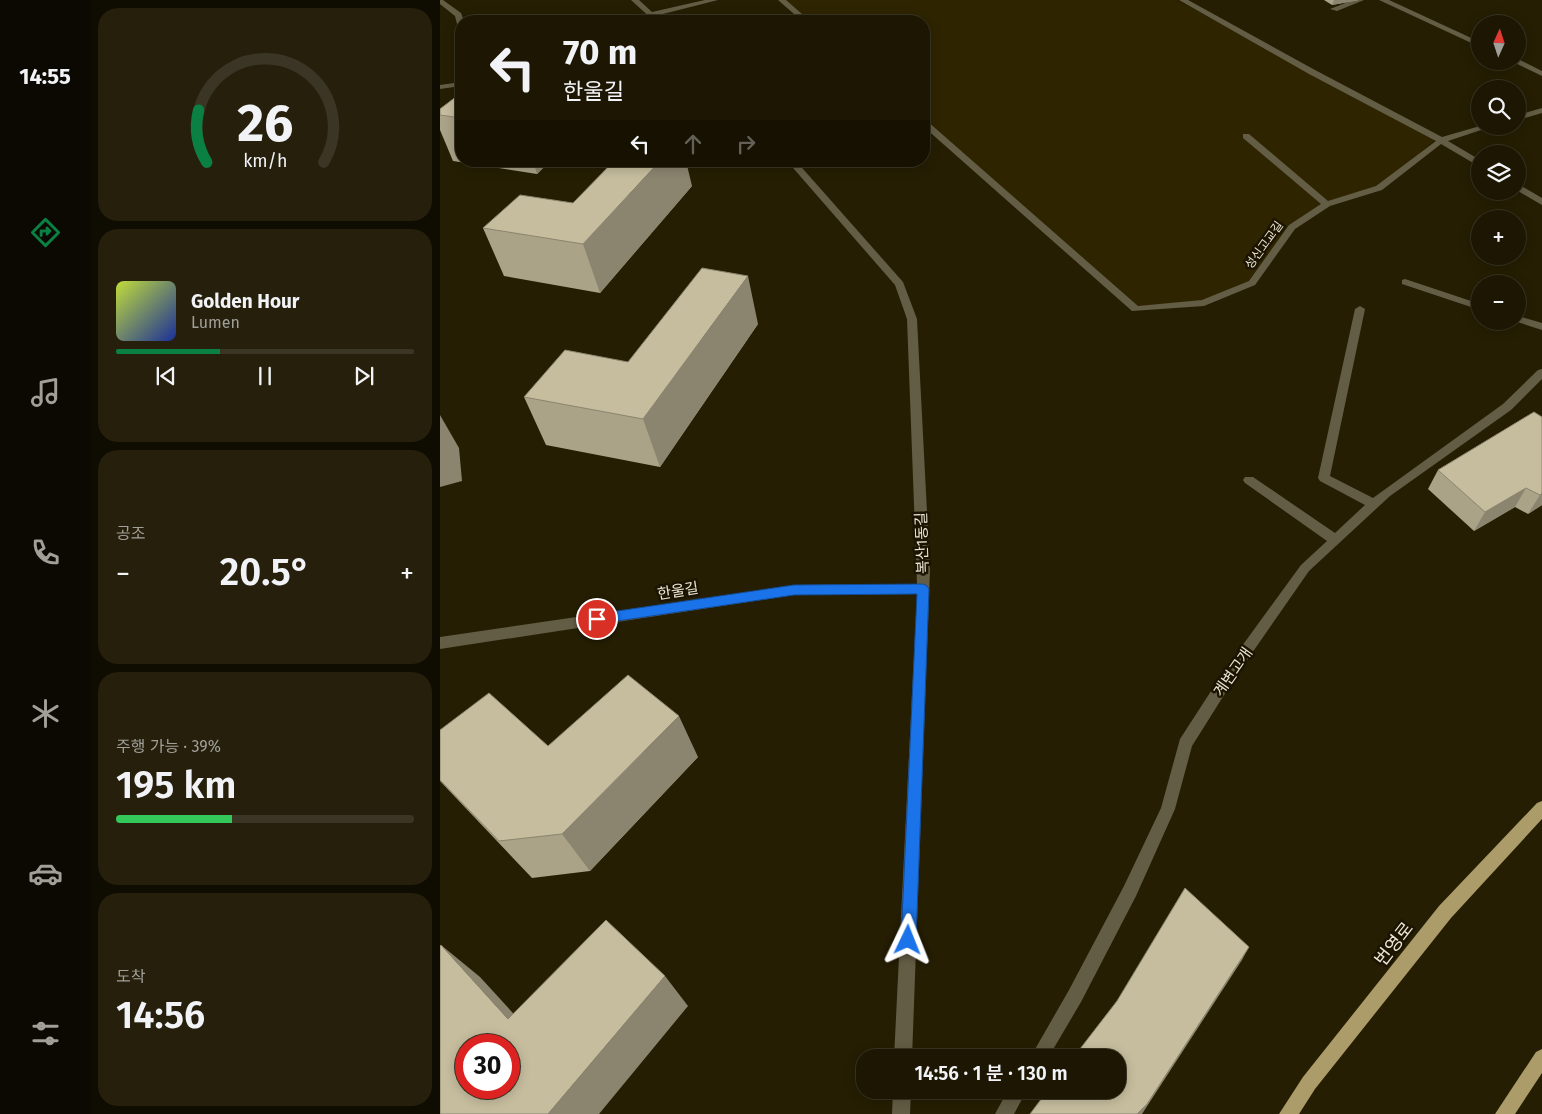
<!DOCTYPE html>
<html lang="ko">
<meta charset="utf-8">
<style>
:root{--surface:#1c1602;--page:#251f0c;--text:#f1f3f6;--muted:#a09f99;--line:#3a3524;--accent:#0b8043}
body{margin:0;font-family:"Fira Sans","Noto Sans KR",sans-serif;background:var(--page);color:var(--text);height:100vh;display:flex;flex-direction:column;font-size:19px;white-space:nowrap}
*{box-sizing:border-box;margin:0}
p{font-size:16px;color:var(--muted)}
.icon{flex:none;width:28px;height:28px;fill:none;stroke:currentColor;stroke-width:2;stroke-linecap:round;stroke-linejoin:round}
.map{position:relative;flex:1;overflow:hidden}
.sheet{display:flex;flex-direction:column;gap:8px;padding:8px;background:#0f0c01;width:350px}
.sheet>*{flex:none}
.guide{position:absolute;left:15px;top:15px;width:475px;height:152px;border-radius:20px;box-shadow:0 2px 12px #0003,0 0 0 1px var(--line);background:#1c1602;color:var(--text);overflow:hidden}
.needle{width:32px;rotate:3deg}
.controls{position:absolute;left:1031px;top:15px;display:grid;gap:10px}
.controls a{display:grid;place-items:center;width:55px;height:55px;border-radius:50%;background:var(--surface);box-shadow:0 2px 12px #0003,0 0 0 1px var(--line);font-size:25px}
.speed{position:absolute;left:15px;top:1034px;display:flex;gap:10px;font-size:25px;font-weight:700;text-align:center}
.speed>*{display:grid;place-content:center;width:65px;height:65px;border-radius:50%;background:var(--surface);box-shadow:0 2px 12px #0003,0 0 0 1px var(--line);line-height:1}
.speed .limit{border:8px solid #d22;background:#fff;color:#111}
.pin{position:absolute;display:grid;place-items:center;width:42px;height:42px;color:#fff;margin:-21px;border:2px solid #fff;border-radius:50%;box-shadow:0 1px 5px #0007}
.me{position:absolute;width:55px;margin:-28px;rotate:2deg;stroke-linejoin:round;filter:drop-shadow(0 0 4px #0008)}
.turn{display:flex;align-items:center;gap:18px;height:105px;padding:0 25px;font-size:22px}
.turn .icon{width:65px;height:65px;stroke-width:2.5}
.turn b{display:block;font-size:35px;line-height:42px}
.lanes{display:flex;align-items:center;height:48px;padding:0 25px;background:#0003;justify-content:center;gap:25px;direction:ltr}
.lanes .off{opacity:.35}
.big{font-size:38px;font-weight:600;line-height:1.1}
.sheet .widget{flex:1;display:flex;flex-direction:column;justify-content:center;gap:8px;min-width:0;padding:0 18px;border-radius:20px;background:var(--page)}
.sheet .dial{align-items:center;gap:0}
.dial svg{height:130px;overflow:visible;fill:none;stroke:var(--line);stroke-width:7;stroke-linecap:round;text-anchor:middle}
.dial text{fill:var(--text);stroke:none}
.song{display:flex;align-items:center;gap:15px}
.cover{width:60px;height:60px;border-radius:8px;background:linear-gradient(135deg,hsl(70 70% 55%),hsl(230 70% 35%))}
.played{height:5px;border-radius:2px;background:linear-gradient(90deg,var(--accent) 35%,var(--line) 35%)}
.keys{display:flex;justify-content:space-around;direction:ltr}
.heat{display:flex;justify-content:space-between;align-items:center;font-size:28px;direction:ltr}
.charge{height:8px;border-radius:4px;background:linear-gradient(90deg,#34c759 39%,var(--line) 0)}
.trip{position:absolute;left:416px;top:1049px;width:270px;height:50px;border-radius:20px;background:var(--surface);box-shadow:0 2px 12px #0003,0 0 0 1px var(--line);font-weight:600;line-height:50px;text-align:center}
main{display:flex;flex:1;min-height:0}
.menu{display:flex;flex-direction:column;width:90px;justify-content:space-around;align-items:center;background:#0b0901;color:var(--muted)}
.menu .icon{width:35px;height:35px}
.menu .on{color:var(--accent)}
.menu b{font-size:22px;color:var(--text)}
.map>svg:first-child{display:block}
</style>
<main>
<nav class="menu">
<b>14:55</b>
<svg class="icon on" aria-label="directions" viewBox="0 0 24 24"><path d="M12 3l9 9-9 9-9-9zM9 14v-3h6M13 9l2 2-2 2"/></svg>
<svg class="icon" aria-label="music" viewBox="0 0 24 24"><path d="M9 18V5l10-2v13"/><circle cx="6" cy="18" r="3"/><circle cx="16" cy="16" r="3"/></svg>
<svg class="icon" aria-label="phone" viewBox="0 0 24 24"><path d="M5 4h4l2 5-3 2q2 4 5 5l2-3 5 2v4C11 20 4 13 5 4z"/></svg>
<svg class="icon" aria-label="climate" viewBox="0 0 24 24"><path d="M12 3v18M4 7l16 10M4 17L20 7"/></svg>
<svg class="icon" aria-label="car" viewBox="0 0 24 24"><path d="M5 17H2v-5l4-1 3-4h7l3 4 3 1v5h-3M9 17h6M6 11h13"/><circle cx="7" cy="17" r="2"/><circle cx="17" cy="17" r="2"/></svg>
<svg class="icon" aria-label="filters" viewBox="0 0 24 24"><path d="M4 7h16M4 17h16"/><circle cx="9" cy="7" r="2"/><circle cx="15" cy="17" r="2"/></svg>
</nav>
<section class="sheet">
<div class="widget dial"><svg viewBox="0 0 100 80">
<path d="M14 69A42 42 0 1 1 86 69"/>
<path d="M14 69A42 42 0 0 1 9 37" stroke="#0b8043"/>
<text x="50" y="56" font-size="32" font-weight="700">26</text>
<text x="50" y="72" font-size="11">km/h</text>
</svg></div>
<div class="widget">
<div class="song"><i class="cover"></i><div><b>Golden Hour</b><p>Lumen</p></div></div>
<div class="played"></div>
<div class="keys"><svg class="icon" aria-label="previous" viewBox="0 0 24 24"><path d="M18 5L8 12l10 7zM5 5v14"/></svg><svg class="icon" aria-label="pause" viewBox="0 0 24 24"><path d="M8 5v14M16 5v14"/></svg><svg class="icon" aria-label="next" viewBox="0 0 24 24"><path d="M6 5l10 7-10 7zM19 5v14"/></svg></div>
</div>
<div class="widget"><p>공조</p>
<div class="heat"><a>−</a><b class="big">20.5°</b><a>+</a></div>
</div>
<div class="widget"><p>주행 가능 · 39%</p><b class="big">195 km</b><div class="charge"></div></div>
<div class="widget"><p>도착</p><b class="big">14:56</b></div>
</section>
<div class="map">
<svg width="1102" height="1114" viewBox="0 0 1102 1114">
<rect width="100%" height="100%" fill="#251e03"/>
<polygon fill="#2e2400" points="342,0 737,0 996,139 939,188 887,204 852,227 812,283 764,303 696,309 484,123 484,21 366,21"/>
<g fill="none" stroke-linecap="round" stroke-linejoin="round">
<g fill="#645d45" fill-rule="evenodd">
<polygon points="0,0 3,0 21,13 24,21 21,21 21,26 17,24 15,16 0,4"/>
<polygon points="191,0 199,0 212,12 265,0 278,0 215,16 218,19 214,21"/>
<polygon points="338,0 346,0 370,21 362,21"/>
<polygon points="739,0 748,0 875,70 1002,137 1040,126 1053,126 1008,141 1040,160 1040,167 1001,144 942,190 890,206 855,229 815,285 764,306 692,311 484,127 484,121 487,121 698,306 762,300 809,281 849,225 881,204 803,138 803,134 809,134 888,201 936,186 996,141 869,74"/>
<polygon points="913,0 924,0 897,11 890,9"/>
<polygon points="939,0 949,0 1040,42 1040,47"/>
<polygon points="1078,59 1102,71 1102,76 1071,61 1078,61"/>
<polygon points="21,82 21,86 0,89 0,85"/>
<polygon points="1102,108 1102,113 1078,120 1078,115"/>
<polygon points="347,161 356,161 463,282 477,319 490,570 472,1058 454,1058 477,594 354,595 0,649 0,637 354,585 477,584 467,319 455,285"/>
<polygon points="1078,184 1102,198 1102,205 1078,191"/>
<polygon points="965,279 1040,304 1040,310 962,284 962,280"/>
<polygon points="920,306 925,309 890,476 933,498 1063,404 1098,370 1102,369 1102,379 1071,410 950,496 869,571 796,676 752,746 735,809 696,896 641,1002 608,1058 590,1058 629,990 684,886 721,808 740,739 786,668 861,565 887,541 805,483 803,480 805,477 813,477 895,533 925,505 880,481 878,478 915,309"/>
<polygon points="1078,316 1102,323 1102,330 1074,321 1078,321"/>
<polygon points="453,1090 471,1090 470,1114 452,1114"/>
<polygon points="568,1090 587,1090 574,1114 555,1114"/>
</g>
<g fill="#ab9c69" fill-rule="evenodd">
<polygon points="1102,801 1102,819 1011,918 875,1089 859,1114 839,1114 863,1077 999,906 1097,803"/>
<polygon points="1102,1049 1102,1073 1075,1114 1055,1114 1096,1052"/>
</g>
</g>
<g fill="#aaa388">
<polygon points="884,0 919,0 892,5"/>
<polygon points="21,93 21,161 110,161 97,174 13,161 0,130 0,109"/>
<polygon points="252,186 160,293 64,276 43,228 133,203"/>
<polygon points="318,324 220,467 106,445 84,397 188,362"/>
<polygon points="1094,412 1102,505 1088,514 1075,507 1034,531 988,489 998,470"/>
<polygon points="0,730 108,746 258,757 150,871 92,878 0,781"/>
</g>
<g fill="#8b846f">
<polygon points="894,0 919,0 892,5"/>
<polygon points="93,161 110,161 97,174"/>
<polygon points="220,161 246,161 252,186 160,293 143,244"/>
<polygon points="308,276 318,324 220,467 203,419"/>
<polygon points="0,415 19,448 22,481 0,487"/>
<polygon points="1086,488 1075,507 1034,531 1045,512"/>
<polygon points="1102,493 1102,505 1088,514 1100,495"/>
<polygon points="239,716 258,757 150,871 122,834"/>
<polygon points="1,945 40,977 103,1046 68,1019"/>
<polygon points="809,947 802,960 702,1114 697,1114"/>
<polygon points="225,976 248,1006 159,1114 108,1114"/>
</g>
<g fill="#c6bd9e" stroke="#8b846f" fill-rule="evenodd">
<polygon points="21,93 21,118 0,115 0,109"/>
<polygon points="174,161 220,161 143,244 43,228 80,195 133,203"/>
<polygon points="262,268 308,276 203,419 84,397 125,350 188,362"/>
<polygon points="1094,412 1102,417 1102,493 1100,495 1086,488 1045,512 998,470"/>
<polygon points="188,675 239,716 122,834 59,841 0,780 0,730 49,693 108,746"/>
<polygon points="745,888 809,947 707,1104 697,1114 590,1114 608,1090 678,1090 678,1058 633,1058 677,1001"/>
<path d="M166 920 225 976 108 1114H0V946L1 945 68 1019ZM26 1045H69V1088H26Z"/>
</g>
<polygon fill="#1a73e8" stroke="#114b97" points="483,584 487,586 489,589 476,940 474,946 468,948 463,946 461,940 477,594 354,595 157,624 153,623 151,619 153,616 157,614 354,585"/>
<g text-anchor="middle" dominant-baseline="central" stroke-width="5" stroke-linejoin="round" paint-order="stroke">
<g font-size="12" fill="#eae5d5" stroke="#1c1400">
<text transform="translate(824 245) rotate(-54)">성신고교길</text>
</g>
<g font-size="15" fill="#eae5d5" stroke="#1c1400">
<text transform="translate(482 543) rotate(-92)">복산1동길</text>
<text transform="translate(238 591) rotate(-9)">한울길</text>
<text transform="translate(793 672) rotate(-55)">계변고개</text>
</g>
<g font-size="18" fill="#eae5d5" stroke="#1c1400">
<text transform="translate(954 944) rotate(-52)">번영로</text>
</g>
</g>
</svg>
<div class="controls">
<a><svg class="needle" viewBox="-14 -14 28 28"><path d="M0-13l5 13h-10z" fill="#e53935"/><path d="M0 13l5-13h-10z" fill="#a09f99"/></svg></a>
<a><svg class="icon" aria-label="search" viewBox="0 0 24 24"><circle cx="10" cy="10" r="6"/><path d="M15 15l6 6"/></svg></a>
<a><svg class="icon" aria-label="layers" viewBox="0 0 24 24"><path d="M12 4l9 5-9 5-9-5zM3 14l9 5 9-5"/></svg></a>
<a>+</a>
<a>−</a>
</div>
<div class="speed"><div class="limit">30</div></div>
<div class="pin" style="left:157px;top:619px;background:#d93025"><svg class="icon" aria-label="arrive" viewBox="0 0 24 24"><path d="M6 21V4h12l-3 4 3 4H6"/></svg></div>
<svg class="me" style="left:468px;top:940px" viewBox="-20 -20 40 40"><path d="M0-17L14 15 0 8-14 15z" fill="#1a73e8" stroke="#fff" stroke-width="4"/></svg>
<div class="trip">14:56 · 1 분 · 130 m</div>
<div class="guide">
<div class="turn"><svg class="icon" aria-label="left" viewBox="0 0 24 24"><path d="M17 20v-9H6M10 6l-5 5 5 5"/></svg><div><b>70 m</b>한울길</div></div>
<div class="lanes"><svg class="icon" aria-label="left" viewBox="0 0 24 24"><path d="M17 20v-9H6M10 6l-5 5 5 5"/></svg><svg class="icon off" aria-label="ahead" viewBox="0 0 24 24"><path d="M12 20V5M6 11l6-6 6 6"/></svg><svg class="icon off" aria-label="right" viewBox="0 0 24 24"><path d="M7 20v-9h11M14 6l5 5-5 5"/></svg></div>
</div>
</div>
</main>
